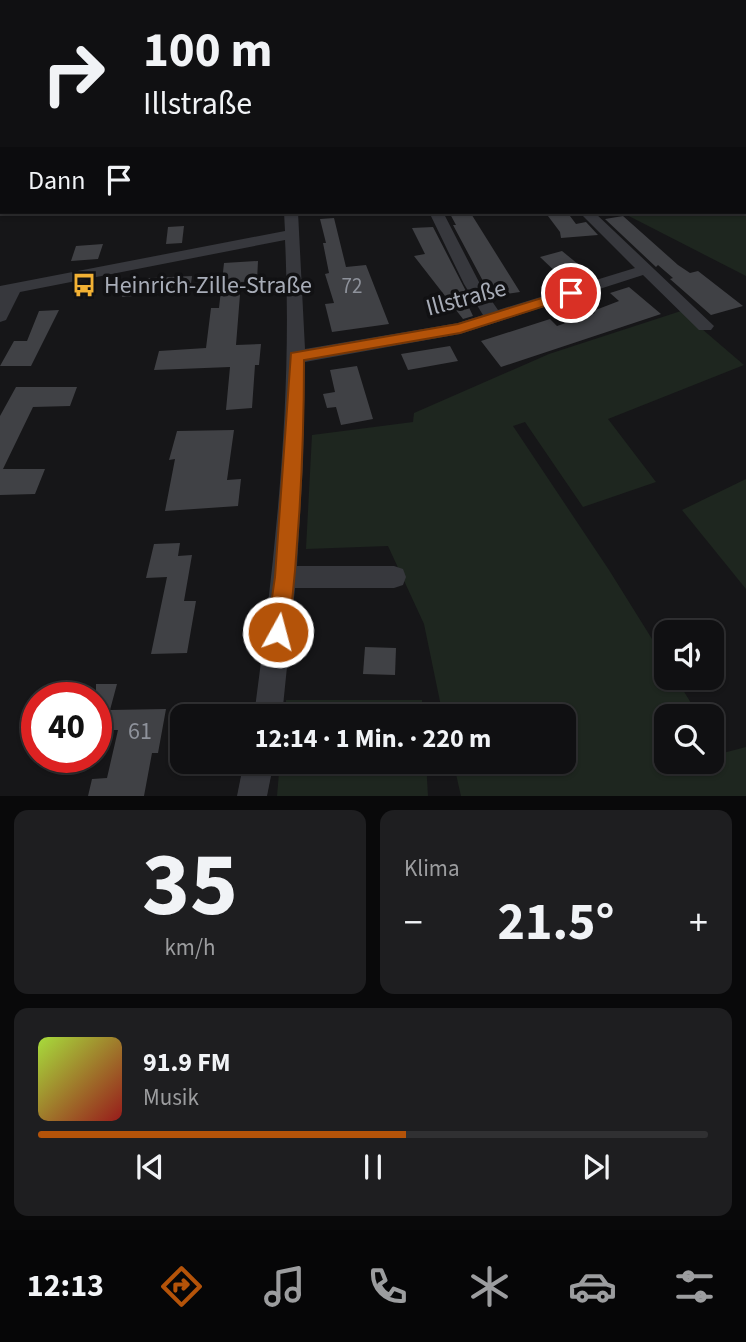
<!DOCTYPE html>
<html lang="de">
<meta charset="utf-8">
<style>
:root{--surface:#101012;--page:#1e1e20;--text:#f1f3f6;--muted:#9c9d9f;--line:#303032;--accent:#b45309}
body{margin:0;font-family:"Source Sans 3",sans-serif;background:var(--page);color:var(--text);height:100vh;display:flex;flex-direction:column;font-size:26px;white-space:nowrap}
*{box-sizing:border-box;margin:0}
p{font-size:23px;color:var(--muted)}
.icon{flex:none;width:38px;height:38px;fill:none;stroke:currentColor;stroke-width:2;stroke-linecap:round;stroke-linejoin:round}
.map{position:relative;height:796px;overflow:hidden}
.details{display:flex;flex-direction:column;gap:14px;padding:14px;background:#09090a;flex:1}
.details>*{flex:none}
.hud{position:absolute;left:0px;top:0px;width:747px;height:214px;box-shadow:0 2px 5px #0004,0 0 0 2px var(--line);background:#101012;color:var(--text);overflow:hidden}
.controls{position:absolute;left:654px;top:620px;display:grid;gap:14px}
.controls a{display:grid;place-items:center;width:70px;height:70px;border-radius:14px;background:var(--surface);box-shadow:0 2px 5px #0004,0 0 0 2px var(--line);font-size:35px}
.speed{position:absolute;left:21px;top:682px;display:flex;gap:14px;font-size:35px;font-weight:700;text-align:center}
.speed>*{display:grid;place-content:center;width:91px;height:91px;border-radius:50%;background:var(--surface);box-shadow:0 2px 5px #0004,0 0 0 2px var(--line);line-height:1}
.speed .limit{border:10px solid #d22;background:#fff;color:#111}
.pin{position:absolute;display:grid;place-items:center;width:60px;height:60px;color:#fff;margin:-30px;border:4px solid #fff;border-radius:50%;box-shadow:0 2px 7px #0007}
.me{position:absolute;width:77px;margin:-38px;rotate:7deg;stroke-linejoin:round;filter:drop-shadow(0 0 5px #0008)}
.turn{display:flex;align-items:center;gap:24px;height:147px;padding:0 28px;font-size:32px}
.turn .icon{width:91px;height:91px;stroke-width:2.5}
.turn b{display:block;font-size:49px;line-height:60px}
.then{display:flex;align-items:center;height:66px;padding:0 28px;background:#0003;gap:14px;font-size:26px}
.big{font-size:52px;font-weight:700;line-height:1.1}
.details .widget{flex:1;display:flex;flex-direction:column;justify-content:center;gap:10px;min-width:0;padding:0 24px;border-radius:14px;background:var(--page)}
.details .dial{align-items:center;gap:0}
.dial b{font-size:91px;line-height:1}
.song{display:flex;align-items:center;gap:21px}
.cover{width:84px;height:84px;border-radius:10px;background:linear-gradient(135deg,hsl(80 70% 55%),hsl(0 70% 35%))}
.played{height:7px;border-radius:4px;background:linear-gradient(90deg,var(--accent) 55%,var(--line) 55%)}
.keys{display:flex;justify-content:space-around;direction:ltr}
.heat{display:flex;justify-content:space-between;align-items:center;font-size:38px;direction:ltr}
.details .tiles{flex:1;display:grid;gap:14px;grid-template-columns:1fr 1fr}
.widget:last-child{grid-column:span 2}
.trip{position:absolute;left:170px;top:704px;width:406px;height:70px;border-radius:14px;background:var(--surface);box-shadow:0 2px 5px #0004,0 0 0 2px var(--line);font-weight:700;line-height:70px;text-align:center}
.tab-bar{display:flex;height:112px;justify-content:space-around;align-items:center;background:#060607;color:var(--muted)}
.tab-bar .icon{width:49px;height:49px}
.tab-bar .on{color:var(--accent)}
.tab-bar b{font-size:32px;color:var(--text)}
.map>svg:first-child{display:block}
</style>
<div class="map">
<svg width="746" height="796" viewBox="0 0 746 796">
<rect width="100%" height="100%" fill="#161618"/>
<g fill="#1e261f">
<polygon points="357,0 647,0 688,2 362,2"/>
<polygon points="746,118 746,276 621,212 746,212"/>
<polygon points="681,311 744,365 608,419 656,482 583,507 525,422 513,426 609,570 667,663 667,677 675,677 699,716 667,716 667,761 712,761 712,737 723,753 746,747 746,796 461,796 453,761 564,761 564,716 443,716 424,624 388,546 306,549 312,435 413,422 414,413 549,354"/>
<polygon points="746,479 746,589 682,510"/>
<polygon points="286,700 422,700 423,716 285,716"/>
<polygon points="280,761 426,761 428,796 277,796"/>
</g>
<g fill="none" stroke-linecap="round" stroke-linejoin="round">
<polyline stroke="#2c353c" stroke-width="2.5" points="454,2 458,0"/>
</g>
<g fill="#404145">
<polygon points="449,212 470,212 520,292 491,296 453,225 456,225"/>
<polygon points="545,212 567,212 576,224 586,222 598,235 561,238 560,232"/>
<polygon points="623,216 678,265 690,273 698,271 743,306 711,315 670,279 673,278 658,265 656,267 605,219"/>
<polygon points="334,218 346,267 366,265 389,324 332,332 325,304 334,303 325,274 329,273 323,243 326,243 320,219"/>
<polygon points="184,226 182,243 166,244 168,227"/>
<polygon points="433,227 470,299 465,299 473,316 463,319 414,256 425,254 412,228"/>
<polygon points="103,244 98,259 71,261 76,246"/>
<polygon points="562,251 584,269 560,276 540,257"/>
<polygon points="258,261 257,281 241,282 236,345 261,344 259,365 255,365 252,408 226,410 230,367 154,370 159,351 206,348 211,308 219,308 224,263"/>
<polygon points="192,276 190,291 122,297 127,279"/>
<polygon points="629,287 661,314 501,367 481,341 550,319 557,326 595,313 593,311 619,301 610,293"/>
<polygon points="59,310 31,366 0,366 14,341 27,341 39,311"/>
<polygon points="450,346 458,361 408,370 401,354"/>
<polygon points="357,366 373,419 341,425 336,407 327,408 323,394 335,392 330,370"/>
<polygon points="16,387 77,387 70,406 33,407 3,469 45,469 35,494 0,495 0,416"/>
<polygon points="234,430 227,480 241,479 238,506 165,511 175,459 169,460 177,431"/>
<polygon points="180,543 178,556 192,555 184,601 196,601 187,653 151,654 167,577 146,578 154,544"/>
<polygon points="365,647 396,648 395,675 363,674"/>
<polygon points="96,684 117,684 110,710 166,709 158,753 152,753 144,796 88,796 92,779 107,778 118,730 105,730 101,744 96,744"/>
</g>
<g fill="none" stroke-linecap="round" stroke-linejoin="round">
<g fill="#37383d" fill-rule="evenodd">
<polygon points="123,0 132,0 121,2"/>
<rect x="170" y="0" width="8" height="2"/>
<polygon points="227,0 235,0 236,2 228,2"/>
<polygon points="279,0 287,0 288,2 280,2"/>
<polygon points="349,0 360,0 362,2 350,2"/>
<polygon points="674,0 717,0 718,1 676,2"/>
<rect x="0" y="50" width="2" height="6"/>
<path d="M284 212H298L305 349 458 323 483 315 464 284 429 212H443L480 284 498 310 635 268 579 212H594L714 326 711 330H699L643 275 460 334 305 362 303 464 297 566H394L403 569 406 577 403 585 394 588H295L282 716H254C275 558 293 399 285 240L20 292 6 320 0 322V286L285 231Z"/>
<polygon points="244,761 274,761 267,796 237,796"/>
</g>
<rect fill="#63666e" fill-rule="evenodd" x="0" y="193" width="2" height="12"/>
<polyline stroke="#4a4c52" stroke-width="2.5" stroke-dasharray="4.5 3.5" stroke-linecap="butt" points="717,0 746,1"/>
</g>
<path fill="#b45309" stroke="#753606" stroke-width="2" d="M571 289 578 293 576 296 460 333 304 360C304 451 299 542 289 632L286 640 278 643 270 640 267 632 275 577 291 353 458 324Z"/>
<defs>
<g id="bus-bare" transform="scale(1.89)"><path d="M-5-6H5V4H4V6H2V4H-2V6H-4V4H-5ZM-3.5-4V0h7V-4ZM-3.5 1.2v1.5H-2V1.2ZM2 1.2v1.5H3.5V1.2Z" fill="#f2b134" stroke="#111113" stroke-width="2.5" paint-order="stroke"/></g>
</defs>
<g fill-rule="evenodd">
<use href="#bus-bare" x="84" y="285"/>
</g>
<g text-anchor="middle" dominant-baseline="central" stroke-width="7" stroke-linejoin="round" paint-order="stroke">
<g font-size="21" fill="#8e929b">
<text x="352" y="286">72</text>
</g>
<g font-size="24" fill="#a8adb8" stroke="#111113" text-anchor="start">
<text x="104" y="285">Heinrich-Zille-Straße</text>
</g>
<g font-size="24" fill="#a8adb8" stroke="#111113">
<text transform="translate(466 298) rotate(-15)">Illstraße</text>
</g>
<g font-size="24" fill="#8e929b">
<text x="140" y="731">61</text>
</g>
</g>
</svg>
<div class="controls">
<a><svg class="icon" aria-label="sound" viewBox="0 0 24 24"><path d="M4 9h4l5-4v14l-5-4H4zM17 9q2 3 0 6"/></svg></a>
<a><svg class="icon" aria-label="search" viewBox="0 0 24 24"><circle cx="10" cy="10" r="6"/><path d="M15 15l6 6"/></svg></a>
</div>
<div class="speed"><div class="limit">40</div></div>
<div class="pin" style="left:571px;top:293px;background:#d93025"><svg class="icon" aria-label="arrive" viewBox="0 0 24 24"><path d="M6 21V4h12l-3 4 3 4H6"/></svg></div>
<svg class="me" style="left:278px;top:632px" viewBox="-20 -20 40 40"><circle r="17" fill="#b45309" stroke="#fff" stroke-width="3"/><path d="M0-11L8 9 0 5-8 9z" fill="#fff"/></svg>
<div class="trip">12:14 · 1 Min. · 220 m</div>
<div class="hud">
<div class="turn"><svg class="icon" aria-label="right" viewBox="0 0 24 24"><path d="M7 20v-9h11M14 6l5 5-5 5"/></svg><div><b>100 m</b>Illstraße</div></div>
<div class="then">Dann<svg class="icon" aria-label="arrive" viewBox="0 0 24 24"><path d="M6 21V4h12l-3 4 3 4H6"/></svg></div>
</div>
</div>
<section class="details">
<div class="tiles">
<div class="widget dial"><b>35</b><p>km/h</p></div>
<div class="widget"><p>Klima</p>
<div class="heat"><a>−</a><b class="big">21.5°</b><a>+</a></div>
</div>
<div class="widget">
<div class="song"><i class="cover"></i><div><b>91.9 FM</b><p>Musik</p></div></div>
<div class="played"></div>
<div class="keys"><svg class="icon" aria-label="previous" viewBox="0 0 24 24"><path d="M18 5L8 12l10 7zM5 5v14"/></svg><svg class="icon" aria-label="pause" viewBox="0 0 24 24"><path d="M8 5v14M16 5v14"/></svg><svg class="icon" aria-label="next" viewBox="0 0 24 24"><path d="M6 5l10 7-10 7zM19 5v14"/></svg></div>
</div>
</div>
</section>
<nav class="tab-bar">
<b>12:13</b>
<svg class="icon on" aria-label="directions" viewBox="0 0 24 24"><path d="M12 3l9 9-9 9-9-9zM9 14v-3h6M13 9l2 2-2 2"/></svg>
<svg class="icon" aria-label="music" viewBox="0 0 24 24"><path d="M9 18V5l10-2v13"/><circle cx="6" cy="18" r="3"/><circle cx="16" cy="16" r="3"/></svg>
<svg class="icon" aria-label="phone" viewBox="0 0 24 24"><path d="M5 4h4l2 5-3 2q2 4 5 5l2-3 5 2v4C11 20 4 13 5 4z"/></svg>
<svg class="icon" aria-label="climate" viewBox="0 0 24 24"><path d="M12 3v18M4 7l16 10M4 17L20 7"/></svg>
<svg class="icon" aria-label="car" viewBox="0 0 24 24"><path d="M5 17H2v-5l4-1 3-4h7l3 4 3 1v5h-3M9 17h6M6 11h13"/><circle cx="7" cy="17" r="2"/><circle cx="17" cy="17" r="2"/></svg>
<svg class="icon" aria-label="filters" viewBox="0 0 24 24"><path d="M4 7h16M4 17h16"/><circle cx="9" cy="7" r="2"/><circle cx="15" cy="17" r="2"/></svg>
</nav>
